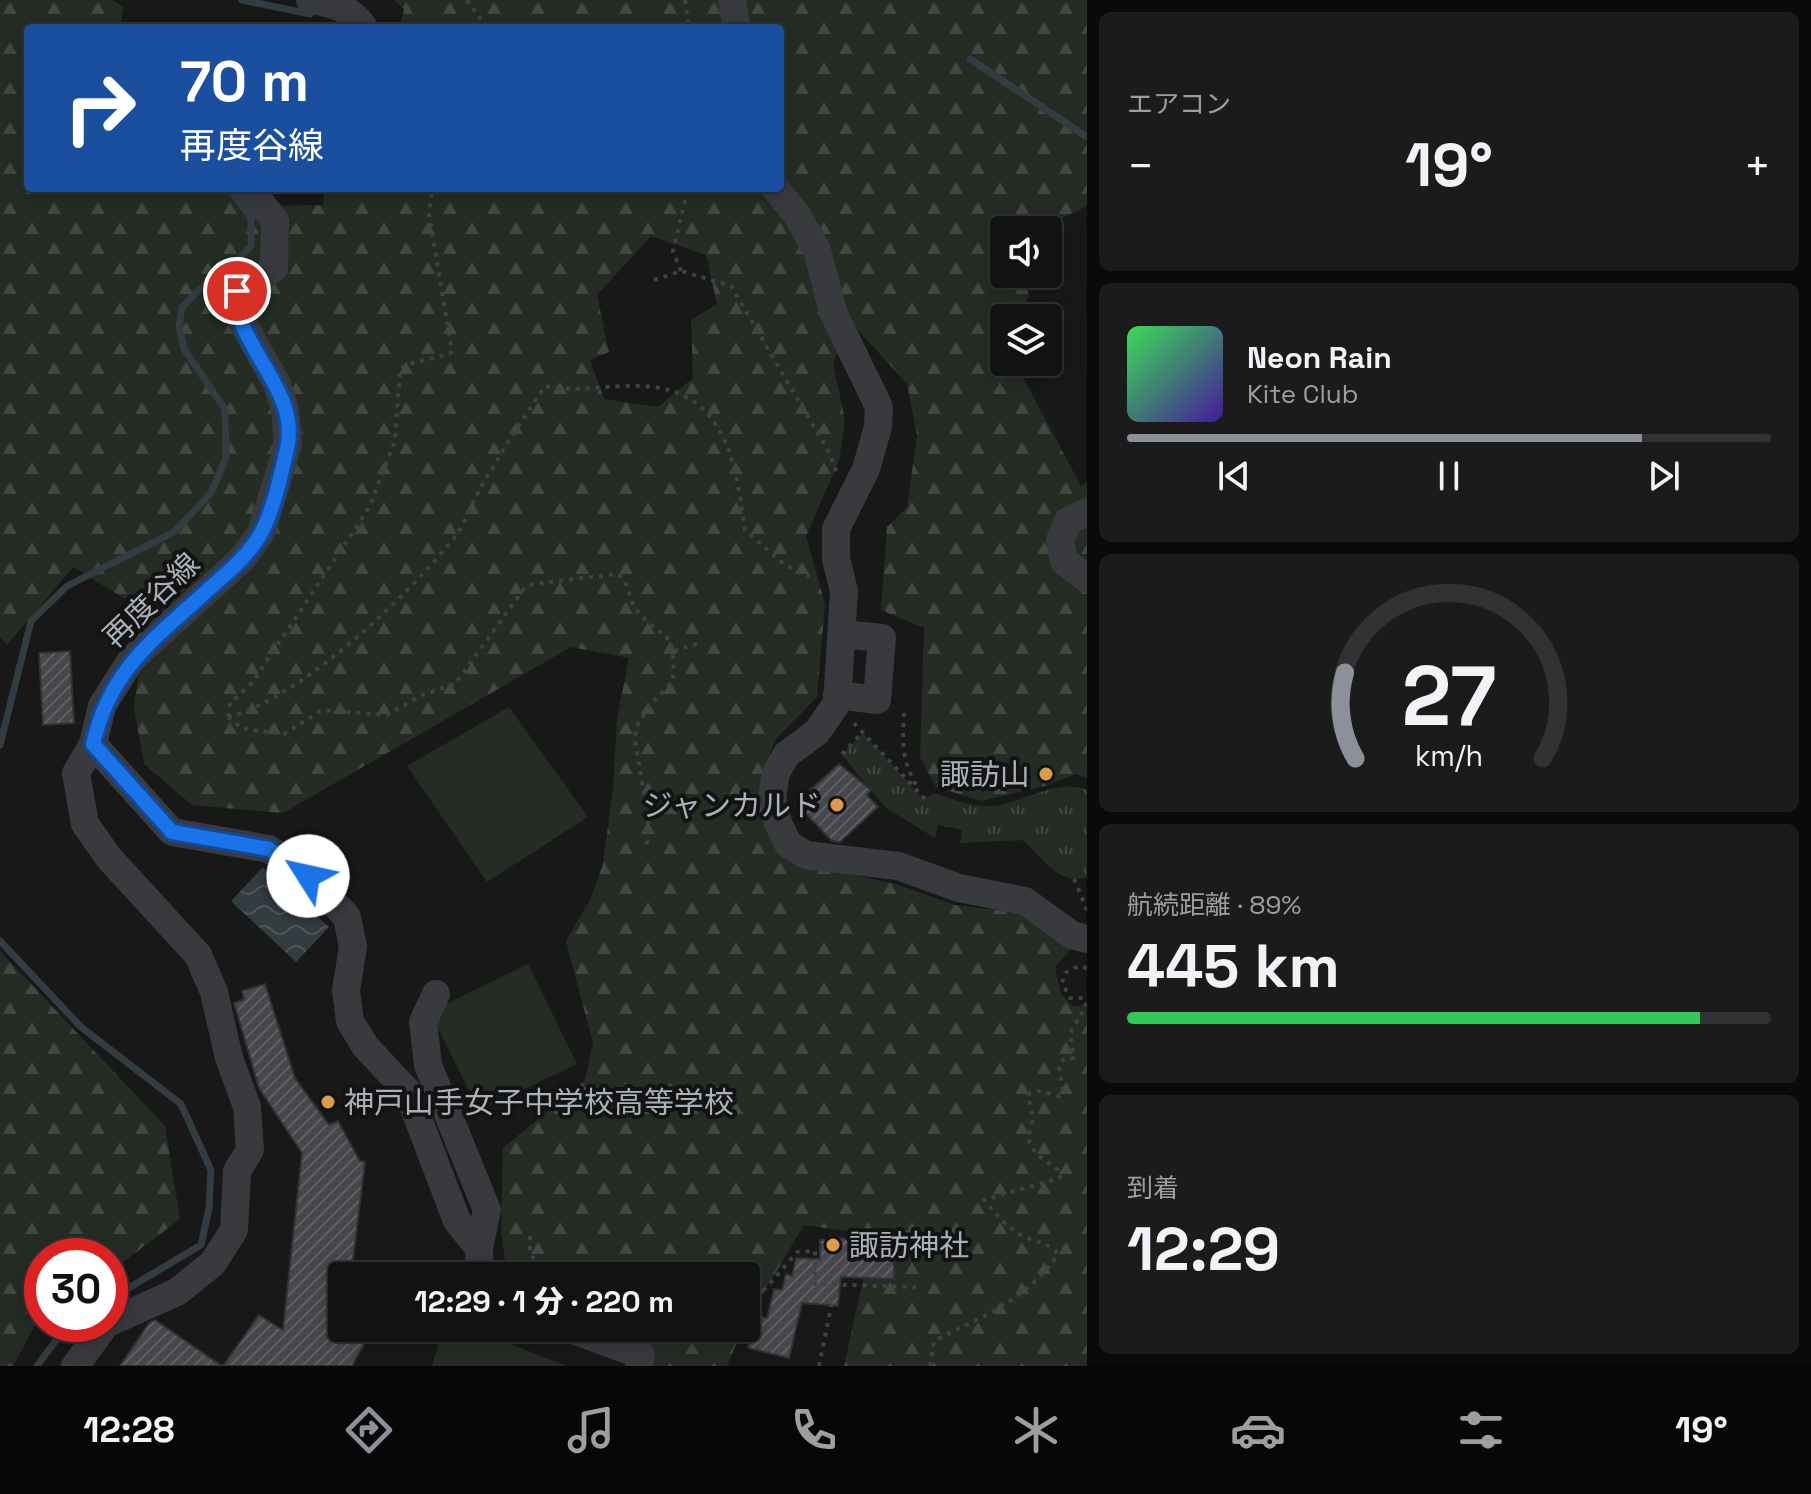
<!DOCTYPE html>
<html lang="ja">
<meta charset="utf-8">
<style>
:root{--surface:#121213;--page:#1b1b1c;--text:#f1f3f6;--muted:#9c9ea0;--line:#313233;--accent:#8c9099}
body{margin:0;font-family:"Space Grotesk","Noto Sans JP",sans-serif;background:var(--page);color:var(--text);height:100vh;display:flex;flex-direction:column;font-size:30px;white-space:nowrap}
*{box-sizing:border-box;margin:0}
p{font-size:26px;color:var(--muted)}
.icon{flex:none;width:44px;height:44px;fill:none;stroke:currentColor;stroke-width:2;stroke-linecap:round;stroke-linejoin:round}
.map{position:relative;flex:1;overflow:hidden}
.details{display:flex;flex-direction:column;gap:12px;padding:12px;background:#0a0a0a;width:724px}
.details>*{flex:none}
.top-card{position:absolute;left:24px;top:24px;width:760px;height:168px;border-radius:8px;box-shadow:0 4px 20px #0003,0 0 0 2px var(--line);background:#1a4fa0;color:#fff;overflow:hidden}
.controls{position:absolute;left:990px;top:216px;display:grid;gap:16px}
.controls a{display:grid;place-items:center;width:72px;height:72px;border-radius:8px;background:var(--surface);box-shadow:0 4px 20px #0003,0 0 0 2px var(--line);font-size:40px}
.speed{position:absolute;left:24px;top:1238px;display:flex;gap:16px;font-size:40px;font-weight:700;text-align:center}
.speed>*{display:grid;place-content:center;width:104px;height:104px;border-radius:50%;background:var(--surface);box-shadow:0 4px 20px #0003,0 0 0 2px var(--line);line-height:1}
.speed .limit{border:12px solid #d22;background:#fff;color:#111}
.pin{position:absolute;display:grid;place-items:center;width:68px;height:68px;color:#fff;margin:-34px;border:4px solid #fff;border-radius:50%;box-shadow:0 2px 8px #0007}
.me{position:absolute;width:88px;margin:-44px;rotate:305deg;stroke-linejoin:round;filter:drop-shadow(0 0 6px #0008)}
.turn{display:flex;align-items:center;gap:28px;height:168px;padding:0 24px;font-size:36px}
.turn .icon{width:104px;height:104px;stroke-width:2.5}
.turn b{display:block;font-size:56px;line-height:68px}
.big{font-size:60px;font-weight:800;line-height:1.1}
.details .card{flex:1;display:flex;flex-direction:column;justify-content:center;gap:12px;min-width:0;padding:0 28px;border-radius:12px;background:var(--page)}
.details .dial{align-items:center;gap:0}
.dial svg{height:208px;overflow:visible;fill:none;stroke:var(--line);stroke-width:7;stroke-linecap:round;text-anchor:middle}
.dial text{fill:var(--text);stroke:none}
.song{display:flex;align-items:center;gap:24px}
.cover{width:96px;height:96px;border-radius:12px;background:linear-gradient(135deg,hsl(130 70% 55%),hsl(260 70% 35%))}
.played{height:8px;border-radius:4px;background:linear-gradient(90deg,var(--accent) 80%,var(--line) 80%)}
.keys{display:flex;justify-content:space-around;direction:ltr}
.heat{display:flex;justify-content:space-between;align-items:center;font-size:44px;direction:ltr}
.charge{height:12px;border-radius:6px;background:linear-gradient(90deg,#34c759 89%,var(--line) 0)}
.trip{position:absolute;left:328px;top:1262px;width:432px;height:80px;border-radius:8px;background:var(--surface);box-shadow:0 4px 20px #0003,0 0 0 2px var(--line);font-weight:800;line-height:80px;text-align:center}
.menu{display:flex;height:128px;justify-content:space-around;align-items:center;background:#070708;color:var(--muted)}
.menu .icon{width:56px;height:56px}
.menu .active{color:var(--accent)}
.menu b{font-size:36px;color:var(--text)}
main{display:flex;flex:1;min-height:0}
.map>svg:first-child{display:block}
</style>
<main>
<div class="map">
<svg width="1087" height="1366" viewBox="0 0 1087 1366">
<defs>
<pattern id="forest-firs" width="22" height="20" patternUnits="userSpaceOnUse" patternTransform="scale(2)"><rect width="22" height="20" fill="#242c24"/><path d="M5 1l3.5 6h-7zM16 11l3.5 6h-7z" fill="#414842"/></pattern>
<pattern id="park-tufts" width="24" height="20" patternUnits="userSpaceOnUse" patternTransform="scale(2)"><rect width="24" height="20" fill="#242c24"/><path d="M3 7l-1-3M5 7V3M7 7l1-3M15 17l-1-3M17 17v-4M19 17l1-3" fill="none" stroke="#414842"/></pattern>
<pattern id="water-waves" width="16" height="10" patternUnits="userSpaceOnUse" patternTransform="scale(2)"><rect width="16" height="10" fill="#323c41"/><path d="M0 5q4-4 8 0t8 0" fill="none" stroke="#4d565a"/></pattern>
<pattern id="building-hatch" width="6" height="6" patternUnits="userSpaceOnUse" patternTransform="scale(2)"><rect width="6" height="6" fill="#47484c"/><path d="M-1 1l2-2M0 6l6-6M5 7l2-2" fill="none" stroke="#5f6064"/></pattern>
</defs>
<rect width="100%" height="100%" fill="#181819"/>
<g fill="url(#forest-firs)" fill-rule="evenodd">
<path d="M0 0H112L124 7 120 28H28V188H224L247 206 323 205 324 188H780V28H400L404 9 394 0H1087V206L1038 230H1004V274H1025L1029 295 1018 318H1004V362H1015L1081 486 1087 482V778L1076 774 1045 786 981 801 936 787 920 757 924 628 881 610 887 527 907 507 917 435 907 384 850 321 833 363 845 420 839 461 806 536 825 604 817 697 776 739 761 775 768 821 786 860 896 884 955 905 1022 913 1076 944 1055 967 1061 994 1074 1007 1087 1003V1366H844L873 1235 804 1225 746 1322V1276H507L501 1230 503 1148 585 1080 593 1043 566 941 590 900 603 864 613 788 617 719 629 658 571 647 283 813 192 805 144 764 134 708 147 612 73 567 7 645 0 636ZM651 236 706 255 717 304 691 320 693 378 658 407 604 399 590 360 609 352 597 295Z"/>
<polygon points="0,951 165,1126 180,1219 110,1272 110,1256 42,1256 42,1312 13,1366 0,1366"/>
<polygon points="632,1328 743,1328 727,1366 650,1366 652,1353"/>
</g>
<path fill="url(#park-tufts)" d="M863 733 924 800 933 793C948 797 966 805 982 806 1018 809 1053 776 1087 790V878C1057 885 1043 857 1022 840L960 843 962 830 938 825 935 838 886 808 842 755Z"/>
<g fill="#242c24">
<polygon points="509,707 588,817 487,882 407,766"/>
<polygon points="528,964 577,1064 479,1111 430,1012"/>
<polygon points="435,1328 470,1328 567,1366 432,1366 438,1345"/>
</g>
<polygon fill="url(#water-waves)" points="263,867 329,927 296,962 231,901"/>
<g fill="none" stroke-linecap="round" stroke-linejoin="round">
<g stroke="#323c41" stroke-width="7">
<polyline points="242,0 310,14"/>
<polyline points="970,59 1087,137"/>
<polyline points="0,745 31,621 67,586 174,532 211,493 226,458 225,409 184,349 179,326 182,307 213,276 225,274 251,246 251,218 229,188"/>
<polyline points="0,941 81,1027 181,1104 211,1170 209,1208 201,1245 110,1299"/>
<polyline points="37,1366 68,1324"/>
</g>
</g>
<g fill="url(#building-hatch)" stroke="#323235" stroke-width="2">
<polygon points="70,651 74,723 43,725 39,653"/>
<polygon points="839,764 871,790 867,795 878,807 840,842 832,841 796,803"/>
<polygon points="265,984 295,1078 329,1125 338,1121 360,1161 365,1162 351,1276 342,1276 342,1328 354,1328 367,1339 352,1366 223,1366 259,1315 283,1330 302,1153 259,1088 234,1003 244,999 242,991"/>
<polygon points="830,1236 857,1241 856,1256 894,1258 894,1279 841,1277 838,1306 802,1303 789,1358 748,1348 755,1316 767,1318 774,1289 782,1290 786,1274 792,1276 796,1258 820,1259 820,1240 829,1240"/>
<polygon points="155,1320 222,1366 120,1366 149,1323"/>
</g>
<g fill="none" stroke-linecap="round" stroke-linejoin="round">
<g stroke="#3f4145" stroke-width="4" stroke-dasharray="4 6" stroke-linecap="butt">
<polyline points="467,0 487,28"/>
<polyline points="685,0 689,28"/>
<polyline points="681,271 673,251 688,188"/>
<polyline points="654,280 681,271 731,286 830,454 837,473"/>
<polyline points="674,651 700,643"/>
<path d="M904 713C902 744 902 763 919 790"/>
<path d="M228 717C300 699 408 596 454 538 465 524 471 505 480 489 500 454 522 420 545 386 572 392 596 387 624 386 722 381 734 451 745 530L785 565 816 579"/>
<path d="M228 717 243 729 284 734 322 710 387 715 422 695 455 684 524 589 532 584 618 574C631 585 628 601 638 612 668 647 675 624 673 681L649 706 636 728 635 741 648 817 647 845"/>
<path d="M228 717 230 703 252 683 369 508 395 441 400 369C413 360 435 360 452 352L429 215 432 188"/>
<polyline points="854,723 925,799"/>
<polyline points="842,754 863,732"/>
<polyline points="1074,879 1087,910"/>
<polyline points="530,1236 530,1250 540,1276"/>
<polyline points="670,1265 670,1276"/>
<polyline points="672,1276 712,1276"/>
<polyline points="746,1292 749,1292 747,1257"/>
<polyline points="746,1301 766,1288 797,1252 815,1251 815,1284 916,1287"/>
<polyline points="819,1366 832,1302"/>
<path d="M930 1366 934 1341C981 1317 1029 1299 1058 1254 1049 1242 1036 1243 1023 1236 1007 1228 996 1214 984 1200L1060 1178V1171L1036 1154 1028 1139 1033 1119 1028 1094 1038 1091 1059 1096 1063 1092 1059 1065 1064 1059 1074 1058 1070 1033 1086 1006 1087 997"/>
</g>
<g stroke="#393a3e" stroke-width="28">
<path d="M310 0C331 3 353 9 364 28"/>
<polyline points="732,0 737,28"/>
<polyline points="775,188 797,215 817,250 833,312 879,407 878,427 866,469 836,529 836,559 844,591 837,703 817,732 786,755 776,773 772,797 778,823 788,844 806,855 898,866 959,888 1025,901 1072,935 1087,939"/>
<polyline points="1087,512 1068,521 1060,540 1064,561 1087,579"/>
<polyline points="837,695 877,700 882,638 842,634"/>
<polyline points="93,744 172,832 269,849 308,876 347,917 353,946 346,991 350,1021 365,1046 408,1092 457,1221 479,1248 480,1276"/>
<polyline points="436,994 423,1022 428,1065 487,1210 479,1248"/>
<polyline points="110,1322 177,1292 213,1263 234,1230 237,1171 250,1150 247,1107 229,1058 214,992 198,955 109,858 85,824 76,773 93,744 102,706 131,660 242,559 261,533 288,445 285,409 276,382 236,311 237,291 274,268 275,220 248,188"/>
<polyline points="568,1328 641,1355 639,1366"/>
<polyline points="75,1366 106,1324"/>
</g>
<polyline stroke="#3f4145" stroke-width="4" stroke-dasharray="4 6" stroke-linecap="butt" points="1087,968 1079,966 1065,973 1062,983 1070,998 1087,998"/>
</g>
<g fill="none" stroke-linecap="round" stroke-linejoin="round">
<g stroke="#114b97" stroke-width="20">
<path id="route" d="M237 291C233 347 301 388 287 449 281 475 273 512 260 535 247 557 228 572 210 588 155 639 111 667 93 744L172 832 269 849 308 876"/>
</g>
<use href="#route" stroke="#1a73e8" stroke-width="14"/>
</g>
<g fill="#de9a4b" stroke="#131314" stroke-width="3">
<circle cx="1046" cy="774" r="8"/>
<circle cx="837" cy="805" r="8"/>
<circle cx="328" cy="1102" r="8"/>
<circle cx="833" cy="1245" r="8"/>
</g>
<g text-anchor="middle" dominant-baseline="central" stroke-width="8" stroke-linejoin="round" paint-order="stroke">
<g font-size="30" fill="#abb1b8" stroke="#131314">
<text transform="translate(151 600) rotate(-44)">再度谷線</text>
</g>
<g font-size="30" fill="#abb1b8" stroke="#131314" text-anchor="end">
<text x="1030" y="774">諏訪山</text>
<text x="821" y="805">ジャンカルド</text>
<text x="344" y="1102" text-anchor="start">神戸山手女子中学校高等学校</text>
<text x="849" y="1245" text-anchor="start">諏訪神社</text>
</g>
</g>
</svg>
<div class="controls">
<a><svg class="icon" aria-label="sound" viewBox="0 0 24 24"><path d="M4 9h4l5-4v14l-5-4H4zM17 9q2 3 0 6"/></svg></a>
<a><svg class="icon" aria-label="layers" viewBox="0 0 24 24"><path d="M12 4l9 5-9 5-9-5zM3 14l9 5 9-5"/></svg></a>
</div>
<div class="speed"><div class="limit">30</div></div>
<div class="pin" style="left:237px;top:291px;background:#d93025"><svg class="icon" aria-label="arrive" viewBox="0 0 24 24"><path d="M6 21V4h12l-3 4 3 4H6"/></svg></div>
<svg class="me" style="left:308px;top:876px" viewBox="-20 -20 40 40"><circle r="19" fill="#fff"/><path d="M0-13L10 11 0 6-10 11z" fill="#1a73e8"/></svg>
<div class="trip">12:29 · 1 分 · 220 m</div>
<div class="top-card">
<div class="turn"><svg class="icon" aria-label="right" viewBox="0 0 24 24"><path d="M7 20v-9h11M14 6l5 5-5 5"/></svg><div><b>70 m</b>再度谷線</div></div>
</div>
</div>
<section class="details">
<div class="card"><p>エアコン</p>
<div class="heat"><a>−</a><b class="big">19°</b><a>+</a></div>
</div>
<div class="card">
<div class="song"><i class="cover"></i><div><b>Neon Rain</b><p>Kite Club</p></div></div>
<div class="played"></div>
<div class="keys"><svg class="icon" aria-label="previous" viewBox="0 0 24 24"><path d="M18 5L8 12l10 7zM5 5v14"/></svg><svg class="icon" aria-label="pause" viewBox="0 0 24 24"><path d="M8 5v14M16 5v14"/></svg><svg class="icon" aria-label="next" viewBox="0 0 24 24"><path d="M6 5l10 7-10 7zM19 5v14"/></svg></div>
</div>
<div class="card dial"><svg viewBox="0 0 100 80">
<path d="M14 69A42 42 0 1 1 86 69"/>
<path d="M14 69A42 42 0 0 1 10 36" stroke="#8c9099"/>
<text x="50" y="56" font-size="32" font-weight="700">27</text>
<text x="50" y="72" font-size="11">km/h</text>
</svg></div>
<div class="card"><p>航続距離 · 89%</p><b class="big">445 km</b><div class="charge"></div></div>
<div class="card"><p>到着</p><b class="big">12:29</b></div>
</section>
</main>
<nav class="menu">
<b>12:28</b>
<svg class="icon active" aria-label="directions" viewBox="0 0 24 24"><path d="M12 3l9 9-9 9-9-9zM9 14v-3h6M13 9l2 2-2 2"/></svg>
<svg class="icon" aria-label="music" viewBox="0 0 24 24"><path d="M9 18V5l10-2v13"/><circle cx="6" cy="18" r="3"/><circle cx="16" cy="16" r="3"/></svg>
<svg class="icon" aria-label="phone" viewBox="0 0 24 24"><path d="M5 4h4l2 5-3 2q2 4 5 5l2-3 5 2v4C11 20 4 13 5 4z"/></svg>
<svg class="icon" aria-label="climate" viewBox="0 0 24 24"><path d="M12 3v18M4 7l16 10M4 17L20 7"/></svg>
<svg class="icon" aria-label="car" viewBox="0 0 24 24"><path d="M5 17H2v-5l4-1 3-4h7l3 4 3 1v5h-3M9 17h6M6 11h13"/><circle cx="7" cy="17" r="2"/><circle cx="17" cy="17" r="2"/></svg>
<svg class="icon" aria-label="filters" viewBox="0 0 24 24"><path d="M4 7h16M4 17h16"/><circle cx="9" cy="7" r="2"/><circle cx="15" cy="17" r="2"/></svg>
<b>19°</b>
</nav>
